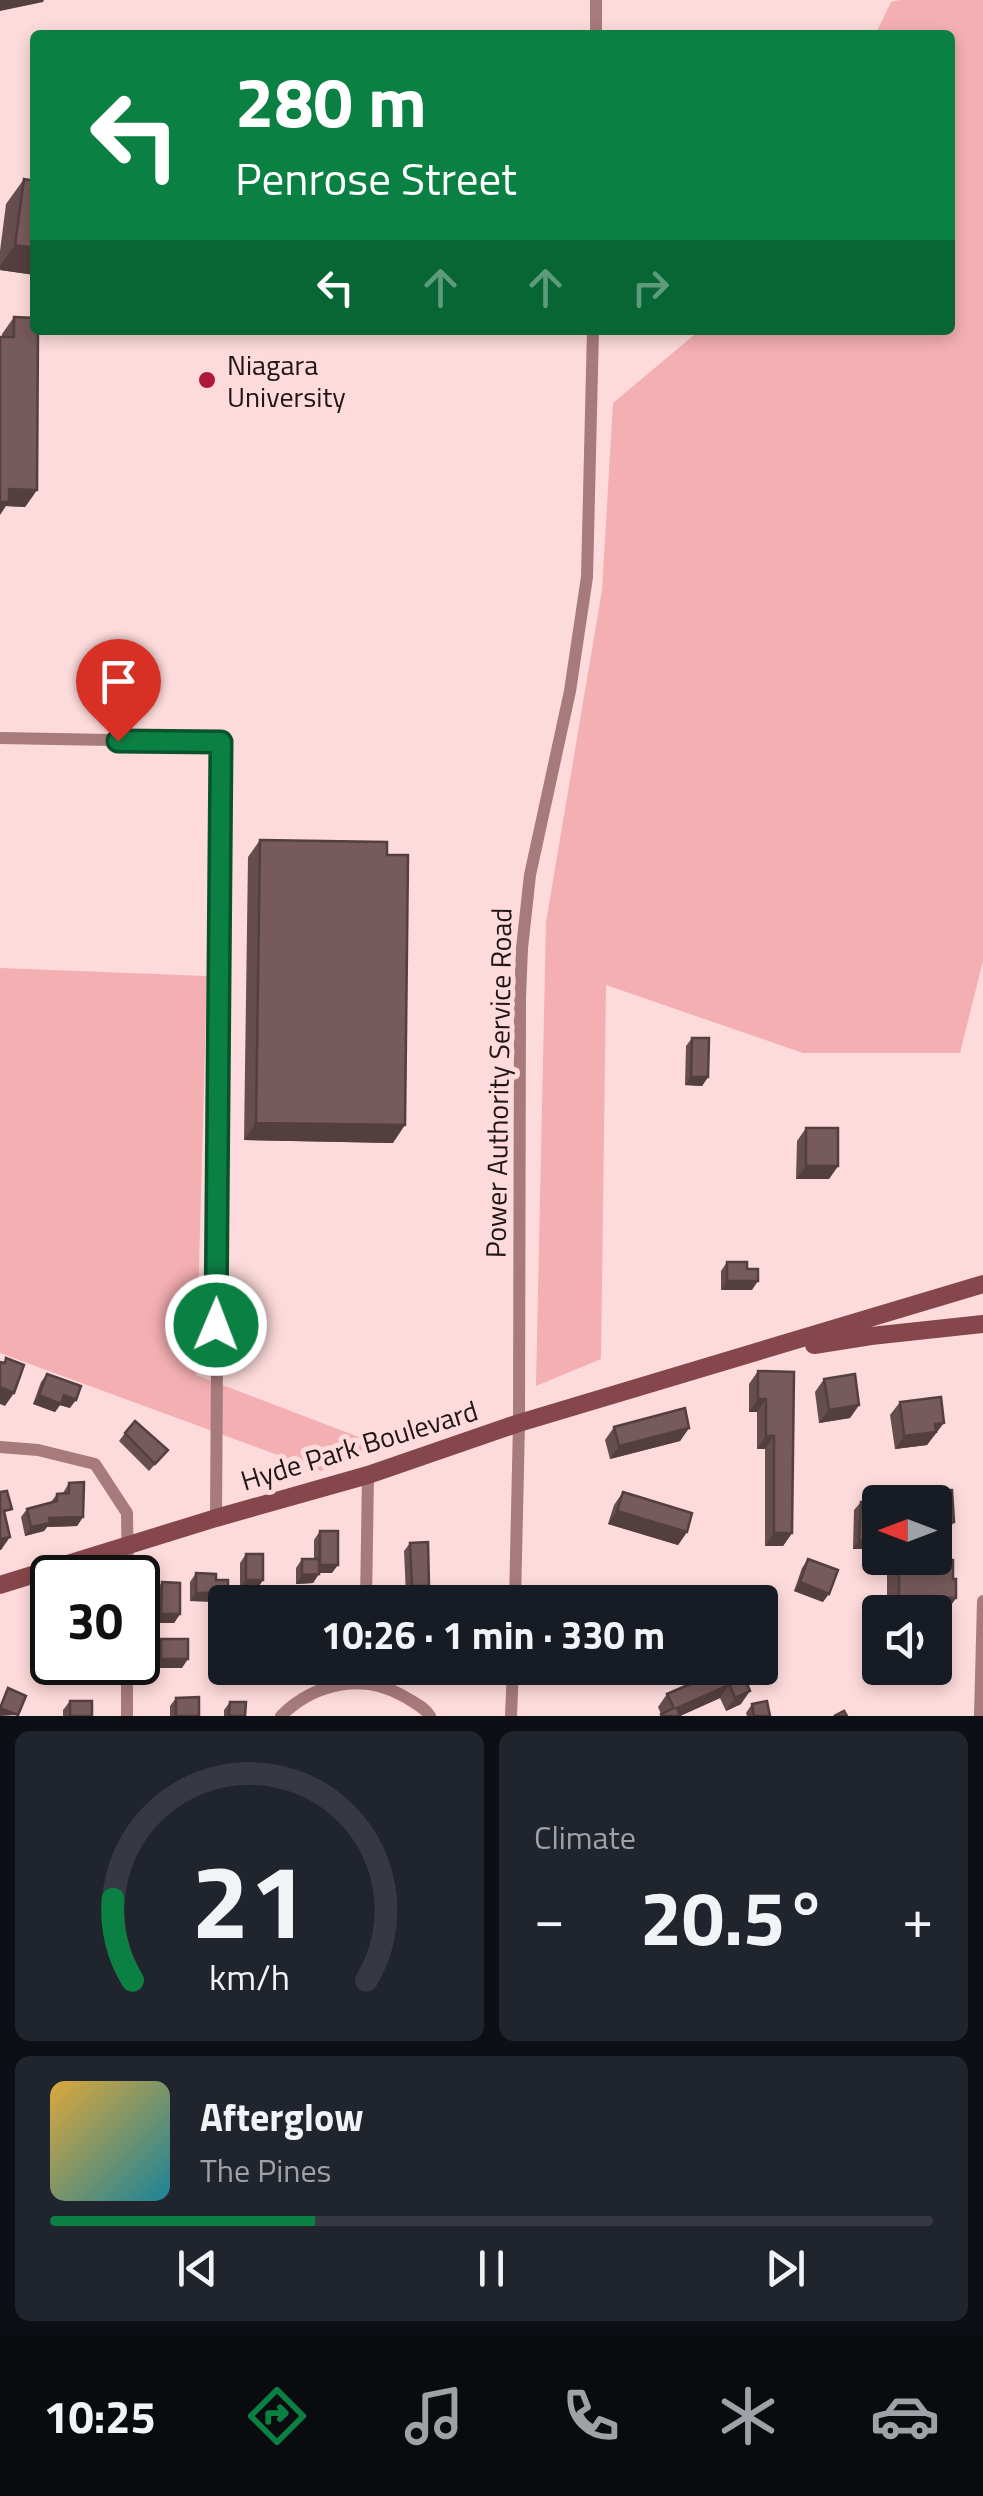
<!DOCTYPE html>
<meta charset="utf-8">
<style>
:root{--surface:#171b24;--page:#20242c;--text:#f1f3f6;--muted:#9ea1a6;--line:#363941;--accent:#0b8043}
body{margin:0;font-family:"Titillium Web",sans-serif;background:var(--page);color:var(--text);height:100vh;display:flex;flex-direction:column;font-size:38px;white-space:nowrap}
*{box-sizing:border-box;margin:0}
p{font-size:32px;color:var(--muted)}
.icon{flex:none;width:55px;height:55px;fill:none;stroke:currentColor;stroke-width:2;stroke-linecap:round;stroke-linejoin:round}
.map{position:relative;height:1716px;overflow:hidden}
.drawer{display:flex;flex-direction:column;gap:15px;padding:15px;background:#0d0f14;flex:1}
.drawer>*{flex:none}
.banner{position:absolute;left:30px;top:30px;width:925px;height:305px;border-radius:10px;box-shadow:0 5px 15px #0003;background:#0b8043;color:#fff;overflow:hidden}
.needle{width:65px;rotate:270deg}
.fabs{position:absolute;left:862px;top:1485px;display:grid;gap:20px}
.fabs a{display:grid;place-items:center;width:90px;height:90px;border-radius:10px;background:var(--surface);box-shadow:0 5px 15px #0003;font-size:50px}
.speed{position:absolute;left:30px;top:1555px;display:flex;gap:20px;font-size:50px;font-weight:700;text-align:center}
.speed>*{display:grid;place-content:center;width:130px;height:130px;border-radius:50%;background:var(--surface);box-shadow:0 5px 15px #0003;line-height:1}
.speed .limit{border:5px solid #111;border-radius:15px;background:#fff;color:#111}
.pin{position:absolute;display:grid;place-items:center;width:85px;height:85px;color:#fff;margin:-102px -42px;border-radius:50% 50% 50% 0;rotate:-45deg;box-shadow:0 0 10px #0007}
.pin .icon{rotate:45deg}
.me{position:absolute;width:110px;margin:-55px;rotate:1deg;stroke-linejoin:round;filter:drop-shadow(0 0 8px #0008)}
.turn{display:flex;align-items:center;gap:35px;height:210px;padding:0 40px;font-size:45px}
.turn .icon{width:130px;height:130px;stroke-width:2.5}
.turn b{display:block;font-size:70px;line-height:85px}
.lanes{display:flex;align-items:center;height:95px;padding:0 40px;background:#0003;justify-content:center;gap:50px;direction:ltr}
.lanes .off{opacity:.35}
.big{font-size:75px;font-weight:700;line-height:1.1}
.drawer .card{flex:1;display:flex;flex-direction:column;justify-content:center;gap:15px;min-width:0;padding:0 35px;border-radius:15px;background:var(--page)}
.drawer .dial{align-items:center;gap:0}
.dial svg{height:260px;overflow:visible;fill:none;stroke:var(--line);stroke-width:7;stroke-linecap:round;text-anchor:middle}
.dial text{fill:var(--text);stroke:none}
.song{display:flex;align-items:center;gap:30px}
.cover{width:120px;height:120px;border-radius:15px;background:linear-gradient(135deg,hsl(40 70% 55%),hsl(190 70% 35%))}
.played{height:10px;border-radius:5px;background:linear-gradient(90deg,var(--accent) 30%,var(--line) 30%)}
.keys{display:flex;justify-content:space-around;direction:ltr}
.heat{display:flex;justify-content:space-between;align-items:center;font-size:55px;direction:ltr}
.drawer .tiles{flex:1;display:grid;gap:15px;grid-template-columns:1fr 1fr}
.card:last-child{grid-column:span 2}
.trip{position:absolute;left:208px;top:1585px;width:570px;height:100px;border-radius:10px;background:var(--surface);box-shadow:0 5px 15px #0003;font-weight:700;line-height:100px;text-align:center}
.dock{display:flex;height:160px;justify-content:space-around;align-items:center;background:#090b0e;color:var(--muted)}
.dock .icon{width:70px;height:70px}
.dock .active{color:var(--accent)}
.dock b{font-size:45px;color:var(--text)}
.map>svg:first-child{display:block}
</style>
<div class="map">
<svg width="983" height="1716" viewBox="0 0 983 1716">
<rect width="100%" height="100%" fill="#fddadb"/>
<g fill="#f4afb2">
<polygon points="900,0 983,0 983,961 960,1053 803,1053 606,985 601,1359 536,1386 546,922 602,590 613,403 700,330 950,330 950,35 875,35 891,2"/>
<polygon points="0,968 207,976 196,1375 377,1444 321,1471 0,1353"/>
</g>
<g fill="none" stroke-linecap="round" stroke-linejoin="round">
<g stroke="#a77a7c" stroke-width="12">
<polyline points="596,35 596,0"/>
<polyline points="0,738 221,742 216,1518"/>
<polyline points="0,1447 38,1450 95,1464 127,1513 128,1578"/>
<polyline points="366,1602 368,1475"/>
<polyline points="515,1602 519,1423 520,997 522,948 530,875 570,691 587,577 593,330"/>
<polyline points="127,1716 127,1662"/>
<path d="M281 1716C314 1683 364 1672 405 1697 415 1703 424 1707 430 1716"/>
<polyline points="511,1716 513,1668"/>
<polyline points="980,1716 983,1601"/>
</g>
<g stroke="#86474c" stroke-width="18">
<polyline points="814,1345 871,1336 983,1324"/>
<polyline points="0,1585 216,1518 368,1475 519,1423 983,1284"/>
</g>
</g>
<g fill="#664d4e">
<polygon points="24,179 35,275 0,270 0,251 6,204"/>
<polygon points="14,317 37,490 25,507 6,506 2,334"/>
<polygon points="260,840 393,1143 244,1140 248,857"/>
<polygon points="692,1038 708,1077 702,1086 685,1085 686,1046"/>
<polygon points="806,1128 838,1166 829,1179 796,1179 797,1141"/>
<polygon points="727,1262 747,1269 752,1290 721,1290 721,1271"/>
<polygon points="758,1371 794,1372 792,1533 783,1546 765,1546 765,1449 757,1449 757,1412 749,1412 749,1384"/>
<polygon points="47,1374 70,1408 60,1405 55,1412 33,1404 41,1382"/>
<polygon points="824,1379 859,1405 850,1418 819,1423 815,1392"/>
<polygon points="900,1402 935,1436 933,1436 927,1445 895,1449 890,1415"/>
<polygon points="614,1427 689,1428 680,1441 610,1459 605,1440"/>
<polygon points="125,1433 168,1450 149,1471 119,1441"/>
<polygon points="69,1483 83,1517 77,1526 47,1527 44,1531 25,1536 21,1517 27,1509 51,1502 57,1494 63,1493"/>
<polygon points="623,1492 687,1532 678,1545 608,1524 614,1505"/>
<polygon points="861,1502 880,1502 880,1542 875,1549 853,1549 854,1510"/>
<polygon points="320,1531 332,1573 319,1573 313,1583 296,1584 296,1568 302,1559 314,1559 314,1540"/>
<polygon points="410,1543 429,1586 423,1595 406,1595 404,1551"/>
<polygon points="246,1554 263,1580 257,1589 240,1588 240,1563"/>
<polygon points="887,1558 920,1558 920,1559 953,1579 956,1598 944,1615 935,1612 887,1612"/>
<polygon points="808,1559 823,1602 794,1591 802,1568"/>
<polygon points="196,1573 216,1580 222,1602 190,1601 190,1582"/>
<polygon points="162,1582 180,1614 174,1623 155,1623 156,1591"/>
<polygon points="326,1593 345,1602 320,1602"/>
<polygon points="161,1639 182,1668 155,1668 155,1648"/>
<polygon points="242,1668 273,1668 270,1671 250,1682"/>
<polygon points="727,1679 741,1704 726,1711 720,1698 680,1716 660,1716 661,1714 658,1707 667,1694"/>
<polygon points="176,1698 199,1716 170,1716 170,1706"/>
<polygon points="70,1701 92,1716 63,1716 63,1710"/>
<polygon points="230,1702 245,1716 224,1716 224,1710"/>
<polygon points="752,1704 770,1716 747,1716 746,1713"/>
</g>
<g fill="#533f40">
<polygon points="0,0 44,0 43,2 0,11"/>
<polygon points="15,245 35,248 35,275 0,270 0,266"/>
<polygon points="9,489 37,490 25,507 6,506 0,515 0,502"/>
<polygon points="691,1077 708,1077 702,1086 685,1085"/>
<polygon points="256,1123 405,1125 393,1143 244,1140"/>
<polygon points="806,1166 838,1166 829,1179 796,1179"/>
<polygon points="727,1281 758,1281 752,1290 721,1290"/>
<polygon points="0,1387 14,1393 5,1406 0,1404"/>
<polygon points="39,1395 64,1395 76,1400 70,1408 60,1405 55,1412 33,1404"/>
<polygon points="758,1399 766,1399 757,1412 749,1412"/>
<polygon points="859,1405 850,1418 819,1423 829,1410"/>
<polygon points="944,1423 927,1445 895,1449 904,1436 935,1424"/>
<polygon points="689,1428 680,1441 610,1459 619,1446"/>
<polygon points="766,1436 774,1436 765,1449 757,1449"/>
<polygon points="617,1511 687,1532 678,1545 608,1524"/>
<polygon points="83,1517 77,1526 47,1527 44,1531 25,1536 31,1527 49,1518"/>
<polygon points="954,1522 945,1535 935,1535 935,1523"/>
<polygon points="774,1533 792,1533 783,1546 765,1546"/>
<polygon points="10,1537 1,1550 0,1550 0,1539"/>
<polygon points="859,1540 880,1541 880,1542 875,1549 853,1549"/>
<polygon points="320,1565 338,1565 332,1573 314,1573"/>
<polygon points="319,1574 313,1583 296,1584 302,1575"/>
<polygon points="246,1580 263,1580 257,1589 240,1588"/>
<polygon points="800,1582 829,1594 823,1602 794,1591"/>
<polygon points="412,1586 429,1586 423,1595 406,1595"/>
<polygon points="196,1593 228,1593 222,1602 190,1601"/>
<polygon points="919,1597 956,1598 944,1615 935,1615 935,1612 909,1612"/>
<polygon points="161,1614 180,1614 174,1623 155,1623"/>
<polygon points="161,1659 188,1659 182,1668 155,1668"/>
<polygon points="267,1668 273,1668 270,1671 250,1682 256,1674"/>
<polygon points="729,1685 720,1698 680,1716 677,1708"/>
<polygon points="750,1691 741,1704 726,1711 735,1698"/>
<polygon points="0,1708 18,1715 0,1716"/>
</g>
<g fill="#775a5b" stroke="#533f40" stroke-width="2.5">
<polygon points="24,179 35,181 35,248 15,245"/>
<polygon points="14,317 35,318 35,330 38,330 37,490 9,489 9,502 0,502 0,337 14,337"/>
<polygon points="260,840 387,842 387,855 408,855 405,1125 256,1123"/>
<polygon points="692,1038 709,1038 708,1077 691,1077"/>
<rect x="806" y="1128" width="32" height="38"/>
<polygon points="727,1262 747,1262 747,1269 758,1269 758,1281 727,1281"/>
<polygon points="6,1358 24,1365 14,1393 0,1387 0,1362 5,1363"/>
<polygon points="758,1371 794,1372 792,1533 774,1533 774,1436 766,1436 766,1399 758,1399"/>
<polygon points="47,1374 81,1386 76,1400 64,1395 61,1404 39,1395"/>
<polygon points="855,1374 859,1405 829,1410 824,1379"/>
<polygon points="941,1397 944,1423 935,1424 936,1432 904,1436 900,1402"/>
<polygon points="685,1408 689,1428 619,1446 614,1427"/>
<polygon points="135,1421 168,1450 155,1464 125,1433"/>
<polygon points="84,1482 83,1517 49,1518 50,1523 31,1527 27,1509 57,1501 57,1494 69,1493 69,1483"/>
<polygon points="952,1490 954,1522 935,1523 935,1502 907,1502 906,1492"/>
<polygon points="7,1491 12,1509 4,1511 10,1537 0,1539 0,1492"/>
<polygon points="623,1492 692,1513 687,1532 617,1511"/>
<polygon points="861,1502 882,1502 880,1502 880,1541 859,1540"/>
<rect x="320" y="1531" width="18" height="34"/>
<polygon points="428,1542 429,1586 412,1586 410,1543"/>
<rect x="246" y="1554" width="17" height="26"/>
<polygon points="899,1558 953,1560 953,1579 956,1579 956,1598 919,1597 919,1612 899,1612"/>
<polygon points="302,1559 319,1559 319,1574 302,1575"/>
<polygon points="808,1559 838,1570 829,1594 800,1582"/>
<polygon points="196,1573 216,1574 216,1580 228,1580 228,1593 196,1593"/>
<polygon points="162,1582 180,1583 180,1614 161,1614"/>
<polygon points="343,1590 345,1602 328,1602 326,1593"/>
<rect x="161" y="1639" width="27" height="20"/>
<polygon points="253,1668 267,1668 256,1674"/>
<polygon points="723,1670 729,1685 677,1708 680,1716 662,1716 661,1714 674,1708 667,1694"/>
<polygon points="742,1672 750,1691 735,1698 727,1679"/>
<polygon points="8,1688 26,1696 18,1715 0,1708"/>
<polygon points="199,1697 199,1716 176,1716 176,1698"/>
<rect x="70" y="1701" width="22" height="15"/>
<polygon points="767,1701 770,1716 754,1716 752,1704"/>
<polygon points="230,1702 246,1702 245,1716 229,1716"/>
<polygon points="844,1711 847,1716 834,1716"/>
</g>
<g fill="none" stroke-linecap="round" stroke-linejoin="round">
<g stroke="#07532c" stroke-width="25">
<polyline id="route" points="118,741 221,742 216,1325"/>
</g>
<use href="#route" stroke="#0b8043" stroke-width="18"/>
</g>
<circle fill="#ad183b" stroke="#fddadb" stroke-width="4" cx="207" cy="380" r="10"/>
<g text-anchor="middle" dominant-baseline="central" stroke-width="10" stroke-linejoin="round" paint-order="stroke">
<g font-size="28" fill="#211516" stroke="#fddadb" text-anchor="start">
<text x="227" y="364">Niagara<tspan x="227" dy="32">University</tspan></text>
</g>
<g font-size="28" fill="#211516" stroke="#fddadb">
<text transform="translate(498 1083) rotate(-89)">Power Authority Service Road</text>
<text transform="translate(359 1445) rotate(-17)">Hyde Park Boulevard</text>
</g>
</g>
</svg>
<div class="fabs">
<a><svg class="needle" viewBox="-14 -14 28 28"><path d="M0-13l5 13h-10z" fill="#e53935"/><path d="M0 13l5-13h-10z" fill="#9ea1a6"/></svg></a>
<a><svg class="icon" aria-label="sound" viewBox="0 0 24 24"><path d="M4 9h4l5-4v14l-5-4H4zM17 9q2 3 0 6"/></svg></a>
</div>
<div class="speed"><div class="limit">30</div></div>
<div class="pin" style="left:118px;top:741px;background:#d93025"><svg class="icon" aria-label="arrive" viewBox="0 0 24 24"><path d="M6 21V4h12l-3 4 3 4H6"/></svg></div>
<svg class="me" style="left:216px;top:1325px" viewBox="-20 -20 40 40"><circle r="17" fill="#0b8043" stroke="#fff" stroke-width="3"/><path d="M0-11L8 9 0 5-8 9z" fill="#fff"/></svg>
<div class="trip">10:26 · 1 min · 330 m</div>
<div class="banner">
<div class="turn"><svg class="icon" aria-label="left" viewBox="0 0 24 24"><path d="M17 20v-9H6M10 6l-5 5 5 5"/></svg><div><b>280 m</b>Penrose Street</div></div>
<div class="lanes"><svg class="icon" aria-label="left" viewBox="0 0 24 24"><path d="M17 20v-9H6M10 6l-5 5 5 5"/></svg><svg class="icon off" aria-label="ahead" viewBox="0 0 24 24"><path d="M12 20V5M6 11l6-6 6 6"/></svg><svg class="icon off" aria-label="ahead" viewBox="0 0 24 24"><path d="M12 20V5M6 11l6-6 6 6"/></svg><svg class="icon off" aria-label="right" viewBox="0 0 24 24"><path d="M7 20v-9h11M14 6l5 5-5 5"/></svg></div>
</div>
</div>
<section class="drawer">
<div class="tiles">
<div class="card dial"><svg viewBox="0 0 100 80">
<path d="M14 69A42 42 0 1 1 86 69"/>
<path d="M14 69A42 42 0 0 1 8 44" stroke="#0b8043"/>
<text x="50" y="56" font-size="32" font-weight="700">21</text>
<text x="50" y="72" font-size="11">km/h</text>
</svg></div>
<div class="card"><p>Climate</p>
<div class="heat"><a>−</a><b class="big">20.5°</b><a>+</a></div>
</div>
<div class="card">
<div class="song"><i class="cover"></i><div><b>Afterglow</b><p>The Pines</p></div></div>
<div class="played"></div>
<div class="keys"><svg class="icon" aria-label="previous" viewBox="0 0 24 24"><path d="M18 5L8 12l10 7zM5 5v14"/></svg><svg class="icon" aria-label="pause" viewBox="0 0 24 24"><path d="M8 5v14M16 5v14"/></svg><svg class="icon" aria-label="next" viewBox="0 0 24 24"><path d="M6 5l10 7-10 7zM19 5v14"/></svg></div>
</div>
</div>
</section>
<nav class="dock">
<b>10:25</b>
<svg class="icon active" aria-label="directions" viewBox="0 0 24 24"><path d="M12 3l9 9-9 9-9-9zM9 14v-3h6M13 9l2 2-2 2"/></svg>
<svg class="icon" aria-label="music" viewBox="0 0 24 24"><path d="M9 18V5l10-2v13"/><circle cx="6" cy="18" r="3"/><circle cx="16" cy="16" r="3"/></svg>
<svg class="icon" aria-label="phone" viewBox="0 0 24 24"><path d="M5 4h4l2 5-3 2q2 4 5 5l2-3 5 2v4C11 20 4 13 5 4z"/></svg>
<svg class="icon" aria-label="climate" viewBox="0 0 24 24"><path d="M12 3v18M4 7l16 10M4 17L20 7"/></svg>
<svg class="icon" aria-label="car" viewBox="0 0 24 24"><path d="M5 17H2v-5l4-1 3-4h7l3 4 3 1v5h-3M9 17h6M6 11h13"/><circle cx="7" cy="17" r="2"/><circle cx="17" cy="17" r="2"/></svg>
</nav>
